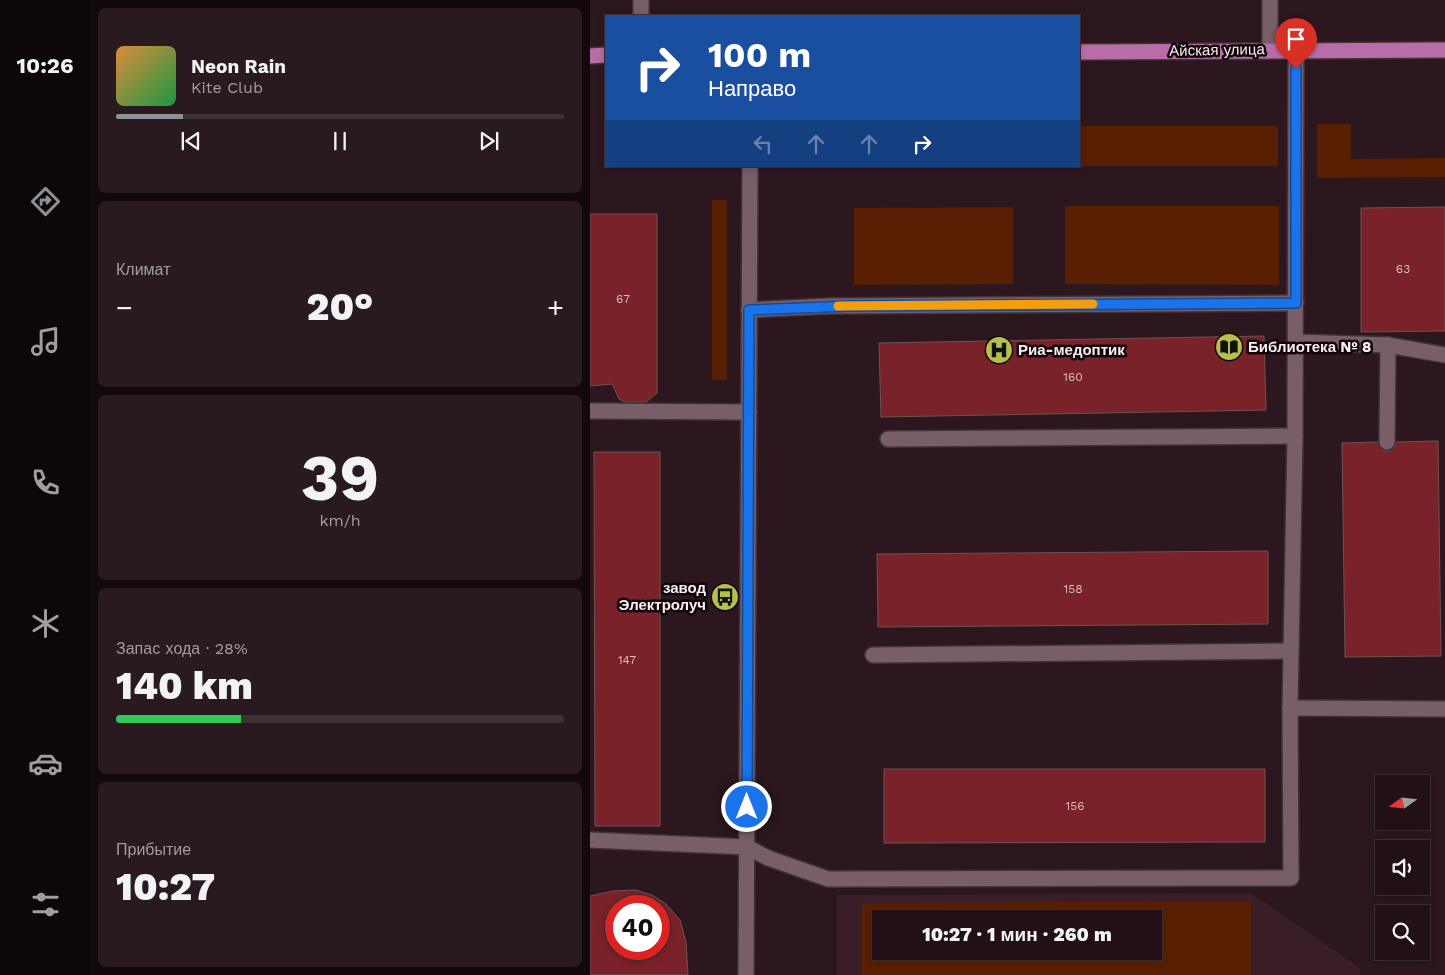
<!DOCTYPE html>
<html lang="ru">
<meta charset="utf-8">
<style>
:root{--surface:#211117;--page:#291a20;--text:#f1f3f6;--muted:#a29da1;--line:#3e3136;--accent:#8c9099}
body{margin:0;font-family:"Work Sans",sans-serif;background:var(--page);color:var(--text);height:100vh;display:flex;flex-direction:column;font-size:19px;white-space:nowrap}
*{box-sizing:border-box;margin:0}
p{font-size:16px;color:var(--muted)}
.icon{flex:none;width:28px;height:28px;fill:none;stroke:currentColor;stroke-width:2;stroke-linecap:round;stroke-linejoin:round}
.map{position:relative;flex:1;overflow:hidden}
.sheet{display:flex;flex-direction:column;gap:8px;padding:8px;background:#12090d;width:500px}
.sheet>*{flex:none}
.hud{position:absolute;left:15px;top:15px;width:475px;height:152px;border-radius:0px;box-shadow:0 2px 8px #0003,0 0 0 1px var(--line);background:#1a4fa0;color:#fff;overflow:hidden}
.needle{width:32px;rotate:255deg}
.fabs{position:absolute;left:785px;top:775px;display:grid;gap:10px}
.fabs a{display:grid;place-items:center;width:55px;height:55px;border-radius:0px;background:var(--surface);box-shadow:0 2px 8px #0003,0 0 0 1px var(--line);font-size:25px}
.speed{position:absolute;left:15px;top:895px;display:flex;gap:10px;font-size:25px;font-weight:700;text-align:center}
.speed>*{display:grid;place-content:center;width:65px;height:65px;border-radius:50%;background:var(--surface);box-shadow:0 2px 8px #0003,0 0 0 1px var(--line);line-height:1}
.speed .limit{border:8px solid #d22;background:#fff;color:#111}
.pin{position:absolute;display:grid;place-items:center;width:42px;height:42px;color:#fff;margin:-51px -21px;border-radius:50% 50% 50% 0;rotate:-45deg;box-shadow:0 0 5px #0007}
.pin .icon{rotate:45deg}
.me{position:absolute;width:55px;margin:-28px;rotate:0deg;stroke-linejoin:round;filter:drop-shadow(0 0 4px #0008)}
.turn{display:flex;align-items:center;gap:18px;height:105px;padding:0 20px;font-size:22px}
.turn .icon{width:65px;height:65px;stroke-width:2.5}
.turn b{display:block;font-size:35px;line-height:42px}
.lanes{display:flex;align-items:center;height:48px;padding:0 20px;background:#0003;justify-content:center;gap:25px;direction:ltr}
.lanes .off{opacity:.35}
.big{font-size:38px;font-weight:800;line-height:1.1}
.sheet .widget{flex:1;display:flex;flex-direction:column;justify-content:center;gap:8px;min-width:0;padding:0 18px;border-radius:8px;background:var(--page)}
.sheet .dial{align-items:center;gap:0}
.dial b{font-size:65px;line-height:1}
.song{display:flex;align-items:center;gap:15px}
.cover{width:60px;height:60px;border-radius:8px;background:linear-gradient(135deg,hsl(30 70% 55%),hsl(140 70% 35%))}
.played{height:5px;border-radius:2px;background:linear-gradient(90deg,var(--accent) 15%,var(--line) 15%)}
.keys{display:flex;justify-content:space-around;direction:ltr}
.heat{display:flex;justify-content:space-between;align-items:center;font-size:28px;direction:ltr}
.charge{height:8px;border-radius:4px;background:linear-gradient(90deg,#34c759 28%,var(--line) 0)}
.trip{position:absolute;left:282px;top:910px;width:290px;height:50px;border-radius:0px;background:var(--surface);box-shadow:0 2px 8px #0003,0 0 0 1px var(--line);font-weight:800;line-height:50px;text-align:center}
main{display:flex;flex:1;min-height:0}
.tab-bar{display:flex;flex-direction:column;width:90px;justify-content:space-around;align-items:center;background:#0d0709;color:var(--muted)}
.tab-bar .icon{width:35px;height:35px}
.tab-bar .on{color:var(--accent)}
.tab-bar b{font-size:22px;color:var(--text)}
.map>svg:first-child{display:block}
</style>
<main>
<nav class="tab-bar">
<b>10:26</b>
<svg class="icon on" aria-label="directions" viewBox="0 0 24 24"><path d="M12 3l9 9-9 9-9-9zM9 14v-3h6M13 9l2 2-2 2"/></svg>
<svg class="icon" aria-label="music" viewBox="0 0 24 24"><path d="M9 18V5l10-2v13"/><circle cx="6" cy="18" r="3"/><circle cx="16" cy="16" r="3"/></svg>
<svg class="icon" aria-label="phone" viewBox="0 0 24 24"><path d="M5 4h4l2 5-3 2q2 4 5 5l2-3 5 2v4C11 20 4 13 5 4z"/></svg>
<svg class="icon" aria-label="climate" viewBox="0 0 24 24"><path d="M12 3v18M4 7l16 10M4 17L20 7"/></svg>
<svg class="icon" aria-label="car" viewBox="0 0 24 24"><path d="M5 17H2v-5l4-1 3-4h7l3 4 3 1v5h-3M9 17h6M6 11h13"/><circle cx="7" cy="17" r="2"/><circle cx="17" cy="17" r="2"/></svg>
<svg class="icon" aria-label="filters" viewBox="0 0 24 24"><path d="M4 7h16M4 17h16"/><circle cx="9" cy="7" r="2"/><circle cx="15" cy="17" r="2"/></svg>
</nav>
<section class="sheet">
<div class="widget">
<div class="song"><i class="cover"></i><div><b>Neon Rain</b><p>Kite Club</p></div></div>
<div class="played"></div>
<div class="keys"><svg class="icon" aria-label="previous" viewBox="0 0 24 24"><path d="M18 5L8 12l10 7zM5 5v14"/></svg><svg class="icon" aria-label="pause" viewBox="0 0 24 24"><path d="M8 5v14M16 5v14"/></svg><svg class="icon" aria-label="next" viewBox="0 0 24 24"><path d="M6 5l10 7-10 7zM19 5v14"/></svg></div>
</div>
<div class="widget"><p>Климат</p>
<div class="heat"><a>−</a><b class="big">20°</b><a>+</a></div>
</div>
<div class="widget dial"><b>39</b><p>km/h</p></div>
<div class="widget"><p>Запас хода · 28%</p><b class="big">140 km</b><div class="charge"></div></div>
<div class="widget"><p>Прибытие</p><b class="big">10:27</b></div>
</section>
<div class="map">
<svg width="855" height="975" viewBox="0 0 855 975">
<rect width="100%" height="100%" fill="#2c171f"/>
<path fill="#391d28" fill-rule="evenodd" d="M661 893 770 968V975H247V895ZM291 919H564V951H291Z"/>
<g fill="#581f02" fill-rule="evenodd">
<polygon points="727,124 761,124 761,159 855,158 855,177 727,178"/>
<rect x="489" y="126" width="199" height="40"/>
<rect x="122" y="200" width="15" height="180"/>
<polygon points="475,206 689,206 689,285 475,284"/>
<polygon points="423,207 423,284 264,285 264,208"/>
<path d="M661 901V975H272V903ZM291 919H564V951H291Z"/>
</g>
<g fill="#7a222a" stroke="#6e5353" fill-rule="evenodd">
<polygon points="855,207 855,331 771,332 771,208"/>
<polygon points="0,214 67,214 67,393 56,402 35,402 29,399 22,384 0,386"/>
<polygon points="674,336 676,410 291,417 289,343"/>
<polygon points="848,441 851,656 755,657 752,443 788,442 792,450 797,451 805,447 806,442"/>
<polygon points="4,452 70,452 70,826 5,826"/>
<polygon points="678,551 678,624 288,627 287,554"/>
<polygon points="294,769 675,769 675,842 294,843"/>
<path d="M46 890 62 895 76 904 90 920 96 942 98 975H0V896L23 891ZM26 906H69V949H26Z"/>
</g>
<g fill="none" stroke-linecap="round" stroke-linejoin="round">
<g stroke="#423237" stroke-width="18">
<g id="service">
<polyline points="51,0 51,16"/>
<polyline points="680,50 680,0"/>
<polyline points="159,310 239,306 706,303"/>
<polyline points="706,342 798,345 855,355"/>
<polyline points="0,411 159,412"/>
<polyline points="298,439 705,436"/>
<polyline points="797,442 798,345"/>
<polyline points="283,655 701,651"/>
<polyline points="700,708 855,709"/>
<polyline points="0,840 157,847 178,858 238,879 701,878 700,708 705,436 706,50"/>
</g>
</g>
<g stroke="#423237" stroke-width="18">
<polyline id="tertiary" points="156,975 160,166"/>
</g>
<g stroke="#423237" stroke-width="18">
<g id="primary">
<polyline points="489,52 855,50"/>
<polyline points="0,56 16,55"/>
</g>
</g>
<use href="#service" stroke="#785e67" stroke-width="15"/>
<use href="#tertiary" stroke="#785e67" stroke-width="15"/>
<use href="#primary" stroke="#b96da8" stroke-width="15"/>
</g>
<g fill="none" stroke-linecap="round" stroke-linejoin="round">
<g stroke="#114b97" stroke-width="12">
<polyline id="route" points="157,807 159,310 259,306 706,303 706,69"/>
</g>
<use href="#route" stroke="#1a73e8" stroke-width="9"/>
<polyline stroke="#f59e0b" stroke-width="9" points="248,306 503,304"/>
</g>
<defs>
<g id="library-disc" transform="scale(1.4375)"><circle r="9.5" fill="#b8c147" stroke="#0e0609"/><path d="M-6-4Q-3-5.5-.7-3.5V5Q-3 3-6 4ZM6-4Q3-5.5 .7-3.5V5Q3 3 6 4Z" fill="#111"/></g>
<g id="hospital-disc" transform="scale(1.4375)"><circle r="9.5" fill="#b8c147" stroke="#0e0609"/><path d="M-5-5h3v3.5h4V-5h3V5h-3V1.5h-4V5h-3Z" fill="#111"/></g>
<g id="bus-disc" transform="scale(1.4375)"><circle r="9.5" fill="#b8c147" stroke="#0e0609"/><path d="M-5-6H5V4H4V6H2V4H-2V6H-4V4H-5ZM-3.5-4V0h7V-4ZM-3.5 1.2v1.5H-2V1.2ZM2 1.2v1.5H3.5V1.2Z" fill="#111"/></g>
</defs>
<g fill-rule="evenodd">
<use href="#library-disc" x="639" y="347"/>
<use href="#hospital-disc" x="409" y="350"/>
<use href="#bus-disc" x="135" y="597"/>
</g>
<g text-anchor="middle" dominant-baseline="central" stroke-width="5" stroke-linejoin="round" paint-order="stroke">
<g font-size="12" fill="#dcbabf">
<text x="813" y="269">63</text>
<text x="33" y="299">67</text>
<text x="483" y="377">160</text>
<text x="483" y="589">158</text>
<text x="37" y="660">147</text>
<text x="485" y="806">156</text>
</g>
<g font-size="15" fill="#fcecf1" stroke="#0e0609">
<text transform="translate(627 50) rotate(-1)">Айская улица</text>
</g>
<g font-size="15" font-weight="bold" fill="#fcecf1" stroke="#0e0609" text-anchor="start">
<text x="658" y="347">Библиотека № 8</text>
<text x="428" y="350">Риа-медоптик</text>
<text x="116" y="588" text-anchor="end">завод<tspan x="116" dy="17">Электролуч</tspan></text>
</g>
</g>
</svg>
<div class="fabs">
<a><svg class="needle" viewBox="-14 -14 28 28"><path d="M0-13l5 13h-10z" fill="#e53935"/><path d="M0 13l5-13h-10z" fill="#a29da1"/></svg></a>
<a><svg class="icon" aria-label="sound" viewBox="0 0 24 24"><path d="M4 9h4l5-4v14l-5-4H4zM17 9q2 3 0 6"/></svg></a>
<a><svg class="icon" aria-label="search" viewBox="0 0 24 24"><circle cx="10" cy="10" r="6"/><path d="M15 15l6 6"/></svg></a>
</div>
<div class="speed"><div class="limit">40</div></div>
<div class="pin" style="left:706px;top:69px;background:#d93025"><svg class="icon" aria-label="arrive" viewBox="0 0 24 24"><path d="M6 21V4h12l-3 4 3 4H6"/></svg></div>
<svg class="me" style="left:157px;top:807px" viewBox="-20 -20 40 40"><circle r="17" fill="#1a73e8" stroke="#fff" stroke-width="3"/><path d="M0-11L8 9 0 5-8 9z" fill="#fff"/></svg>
<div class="trip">10:27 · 1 мин · 260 m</div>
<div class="hud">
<div class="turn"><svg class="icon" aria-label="right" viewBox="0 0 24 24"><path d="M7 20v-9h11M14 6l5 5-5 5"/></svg><div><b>100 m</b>Направо</div></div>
<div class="lanes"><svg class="icon off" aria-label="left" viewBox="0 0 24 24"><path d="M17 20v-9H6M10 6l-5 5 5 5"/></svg><svg class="icon off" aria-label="ahead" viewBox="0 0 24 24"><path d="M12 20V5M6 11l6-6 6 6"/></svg><svg class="icon off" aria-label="ahead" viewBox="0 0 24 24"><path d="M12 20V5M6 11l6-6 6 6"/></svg><svg class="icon" aria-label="right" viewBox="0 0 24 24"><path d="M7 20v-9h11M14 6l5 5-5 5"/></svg></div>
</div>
</div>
</main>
